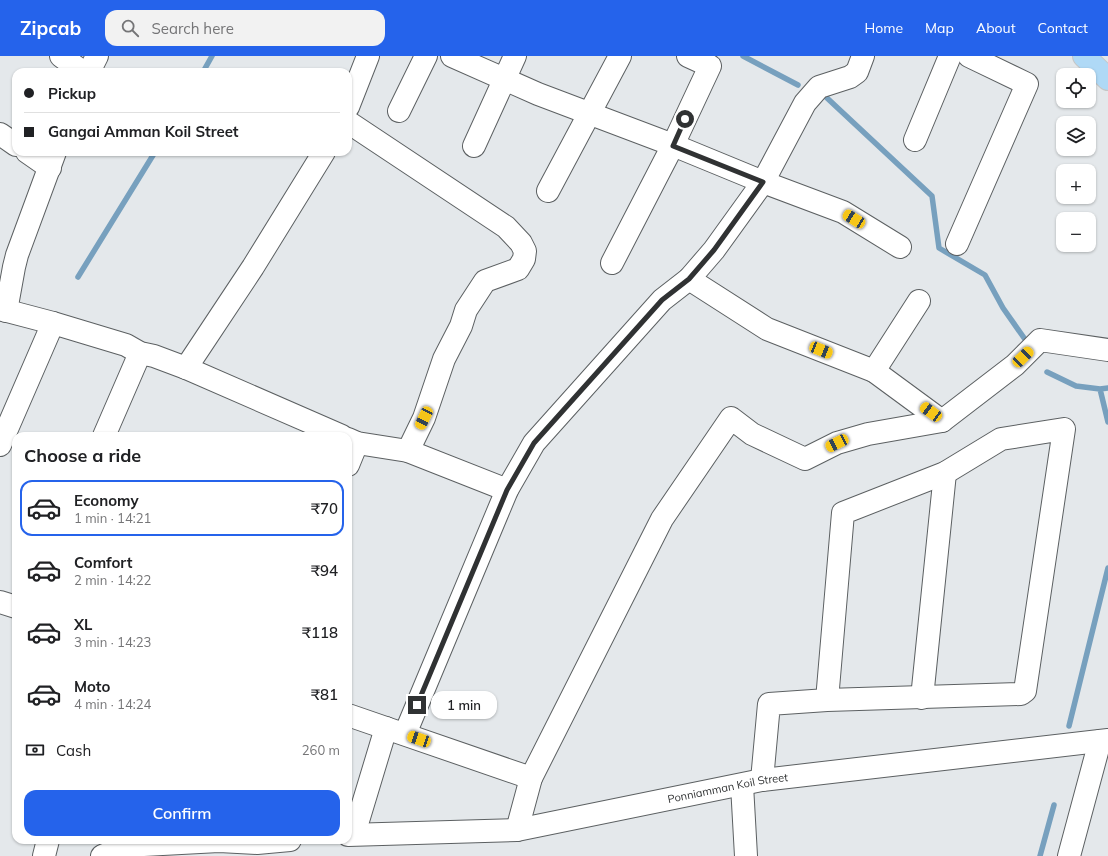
<!DOCTYPE html>
<meta charset="utf-8">
<style>
body{margin:0;font-family:Mulish,sans-serif;background:#f2f2f2;color:#202124;height:100vh;display:flex;flex-direction:column;font-size:15px;white-space:nowrap}
*{box-sizing:border-box;margin:0}
p{font-size:13px;color:#757577}
.icon{flex:none;width:22px;height:22px;fill:none;stroke:currentColor;stroke-width:2;stroke-linecap:round;stroke-linejoin:round}
.map{position:relative;flex:1;overflow:hidden}
.panel{position:absolute;left:12px;top:376px;width:340px;height:412px;display:flex;flex-direction:column;background:#fff;border-radius:12px;box-shadow:0 1px 3px #0004}
.panel>*{flex:none}
.guide{position:absolute;left:12px;top:12px;width:340px;height:88px;border-radius:12px;box-shadow:0 1px 3px #0004;display:grid;align-content:center;height:88px;padding:0 12px;background:#fff}
.fabs{position:absolute;left:1056px;top:12px;display:grid;gap:8px}
.fabs a{display:grid;place-items:center;width:40px;height:40px;border-radius:8px;background:#fff;box-shadow:0 1px 3px #0004;font-size:20px}
.end{position:absolute;width:18px;height:18px;margin:-9px;border:5px solid #303233;background:#fff;box-shadow:0 0 0 2px #fff}
.from{border-radius:50%}
.bubble{position:absolute;height:28px;border-radius:12px;background:#fff;box-shadow:0 1px 3px #0004;font-size:13px;font-weight:600;line-height:28px;text-align:center}
.car{position:absolute;width:12px;height:24px;margin:-12px -6px;border-radius:5px;box-shadow:0 0 3px 1px #0007;background:linear-gradient(#f5c518 24%,#345 0 40%,#f5c518 0 76%,#345 0 86%,#f5c518 0)}
.guide b{display:flex;align-items:center;gap:14px;height:38px;font-size:15px}
.guide b+b{border-top:1px solid #e0e0e0}
.guide i{width:10px;height:10px;background:#202124}
ul{padding:0;list-style:none}
li{display:flex;align-items:center;gap:12px;height:56px;margin:0 8px 6px;padding:0 4px;border:2px solid transparent;border-radius:12px}
li div{flex:1}
li b{display:block;font-size:15px}
li em{font-style:normal;font-weight:600}
li.on{border-color:#2563eb}
li>.icon{width:36px;height:36px;stroke-width:1.5}
h2{padding:0 12px;font-size:18px;line-height:48px}
.pay{display:flex;align-items:center;gap:10px;height:44px;padding:0 12px;font-size:15px}
.pay p{margin-inline-start:auto}
.action{display:flex;gap:8px;margin-top:auto;padding:8px 12px}
.action a{flex:1;height:46px;border-radius:12px;background:#2563eb;color:#fff;font-size:16px;font-weight:600;line-height:46px;text-align:center}
header{display:flex;align-items:center;gap:24px;box-sizing:border-box;height:56px;padding:0 20px;background:#2563eb;color:#fff}
header strong{font-size:19px}
nav{display:flex;gap:22px;margin-inline-start:auto;font-size:14px}
.search{width:280px;height:36px;background:#f2f2f2;display:flex;align-items:center;gap:10px;box-sizing:border-box;padding:0 14px;border-radius:12px;color:#757577;font-size:15px}
.map>svg:first-child{display:block}
.lines{fill:none;stroke-linecap:round;stroke-linejoin:round}
.stream{stroke:#77a0be;stroke-width:5.5}
.minor-casing{stroke:#5c6062;stroke-width:24}
.major-casing{stroke:#c5c6c6;stroke-width:24}
.minor{stroke:#fff;stroke-width:22}
.major{stroke:#afd9f6;stroke-width:22}
.route{stroke:#303233;stroke-width:5}
.labels{text-anchor:middle;dominant-baseline:central;stroke-width:3;stroke-linejoin:round;paint-order:stroke}
.street-label{font-size:11px;fill:#303233;stroke:#f2f6f9}
</style>
<header>
<strong>Zipcab</strong>
<div class="search"><svg class="icon" aria-label="search" viewBox="0 0 24 24"><circle cx="10" cy="10" r="6"/><path d="M15 15l6 6"/></svg>Search here</div>
<nav><a>Home</a><a>Map</a><a>About</a><a>Contact</a></nav>
</header>
<div class="map">
<svg width="1108" height="800" viewBox="0 0 1108 800">
<rect width="100%" height="100%" fill="#e4e8eb"/>
<g class="lines">
<path class="stream" d="M 743,0 L 798,29
M 203,16 L 212,0
M 827,42 L 932,140 L 939,192 L 985,219 L 1003,252 L 1029,289
M 78,221 L 155,96
M 1047,316 L 1076,330 L 1100,333 L 1108,332
M 1100,333 L 1108,366
M 1069,670 L 1108,512
M 1040,800 L 1054,749"/>
<defs>
<g id="minor">
<path d="M 61,0 L 83,16"/>
<path d="M 452,0 L 538,38 L 673,89 L 763,126 L 843,156 L 900,191"/>
<path d="M 89,16 L 97,0"/>
<path d="M 348,51 L 368,0"/>
<path d="M 399,55 L 426,0"/>
<path d="M 348,66 L 506,171 L 521,187 L 525,195 L 524,203 L 518,213 L 485,225 L 466,254 L 461,270 L 444,303 L 424,362 L 408,395"/>
<path d="M 0,78 L 16,89"/>
<path d="M 915,84 L 950,0"/>
<path d="M 474,90 L 515,0"/>
<path d="M 27,96 L 50,112"/>
<path d="M 548,135 L 620,0"/>
<path d="M 957,188 L 1027,28 L 969,0"/>
<path d="M 612,207 L 673,89 L 710,10 L 688,0"/>
<path d="M 689,223 L 767,273 L 874,315 L 919,245"/>
<path d="M 0,253 L 53,267 L 126,289 L 140,297 L 154,300 L 186,312 L 342,380"/>
<path d="M 6,255 L 14,211 L 17,199 L 55,96"/>
<path d="M 186,312 L 253,211 L 324,96"/>
<path d="M 874,315 L 942,365"/>
<path d="M 104,380 L 140,297"/>
<path d="M 348,383 L 357,387 L 408,395 L 507,434"/>
<path d="M 0,389 L 53,267"/>
<path d="M 348,409 L 357,387"/>
<path d="M 0,546 L 16,551"/>
<path d="M 922,642 L 945,417"/>
<path d="M 348,659 L 531,722"/>
<path d="M 405,678 L 507,434 L 534,387 L 662,244 L 689,223 L 714,194 L 763,126 L 805,47 L 819,31 L 850,21 L 857,16 L 863,0"/>
<path d="M 762,724 L 769,648 L 827,644 L 1021,638 L 1025,635 L 1064,373 L 1001,383 L 945,417 L 843,457 L 827,644"/>
<path d="M 742,729 L 746,800"/>
<path d="M 517,774 L 531,722 L 662,463 L 731,362 L 752,378 L 805,403 L 837,387 L 868,378 L 942,365 L 1015,309 L 1040,284 L 1108,294"/>
<path d="M 354,778 L 386,672"/>
<path id="s1" d="M 348,779 L 517,774 L 762,724 L 1108,684"/>
<path d="M 44,800 L 48,784"/>
<path d="M 102,800 L 125,790 L 219,785 L 257,787 L 290,784"/>
<path d="M 1069,800 L 1100,685"/>
</g>
<path id="major" d="M 1084,0 L 1108,23"/>
</defs>
<use href="#minor" class="minor-casing"/>
<use href="#major" class="major-casing"/>
<use href="#minor" class="minor"/>
<use href="#major" class="major"/>
</g>
<g class="lines">
<path class="route" d="M 417,649 L 507,434 L 534,387 L 662,244 L 689,223 L 714,194 L 763,126 L 673,90 L 685,63"/>
</g>
<g class="labels">
<g class="street-label">
<text stroke="none"><textPath href="#s1" startOffset="384">Ponniamman Koil Street</textPath></text>
</g>
</g>
</svg>
<div class="fabs">
<a><svg class="icon" aria-label="locate" viewBox="0 0 24 24"><circle cx="12" cy="12" r="6"/><path d="M12 2v4M12 18v4M2 12h4M18 12h4"/></svg></a>
<a><svg class="icon" aria-label="layers" viewBox="0 0 24 24"><path d="M12 4l9 5-9 5-9-5zM3 14l9 5 9-5"/></svg></a>
<a>+</a>
<a>−</a>
</div>
<i class="end from" style="left:685px;top:63px"></i>
<i class="end" style="left:417px;top:649px"></i>
<div class="bubble" style="left:431px;top:635px;width:66px">1 min</div>
<i class="car" style="left:854px;top:163px;rotate:302deg"></i>
<i class="car" style="left:821px;top:294px;rotate:112deg"></i>
<i class="car" style="left:1023px;top:301px;rotate:46deg"></i>
<i class="car" style="left:931px;top:356px;rotate:306deg"></i>
<i class="car" style="left:424px;top:362px;rotate:206deg"></i>
<i class="car" style="left:837px;top:387px;rotate:244deg"></i>
<i class="car" style="left:419px;top:683px;rotate:289deg"></i>
<div class="guide">
<b><i class="from"></i>Pickup</b>
<b><i></i>Gangai Amman Koil Street</b>
</div>
<section class="panel">
<h2>Choose a ride</h2>
<ul>
<li class="on"><svg class="icon" aria-label="car" viewBox="0 0 24 24"><path d="M5 17H2v-5l4-1 3-4h7l3 4 3 1v5h-3M9 17h6M6 11h13"/><circle cx="7" cy="17" r="2"/><circle cx="17" cy="17" r="2"/></svg><div><b>Economy</b><p>1 min · 14:21</p></div><em>₹70</em></li>
<li><svg class="icon" aria-label="car" viewBox="0 0 24 24"><path d="M5 17H2v-5l4-1 3-4h7l3 4 3 1v5h-3M9 17h6M6 11h13"/><circle cx="7" cy="17" r="2"/><circle cx="17" cy="17" r="2"/></svg><div><b>Comfort</b><p>2 min · 14:22</p></div><em>₹94</em></li>
<li><svg class="icon" aria-label="car" viewBox="0 0 24 24"><path d="M5 17H2v-5l4-1 3-4h7l3 4 3 1v5h-3M9 17h6M6 11h13"/><circle cx="7" cy="17" r="2"/><circle cx="17" cy="17" r="2"/></svg><div><b>XL</b><p>3 min · 14:23</p></div><em>₹118</em></li>
<li><svg class="icon" aria-label="car" viewBox="0 0 24 24"><path d="M5 17H2v-5l4-1 3-4h7l3 4 3 1v5h-3M9 17h6M6 11h13"/><circle cx="7" cy="17" r="2"/><circle cx="17" cy="17" r="2"/></svg><div><b>Moto</b><p>4 min · 14:24</p></div><em>₹81</em></li>
</ul>
<div class="pay"><svg class="icon" aria-label="cash" viewBox="0 0 24 24"><path d="M3 7h18v10H3z"/><circle cx="12" cy="12" r="2"/></svg>Cash<p>260 m</p></div>
<div class="action"><a>Confirm</a></div>
</section>
</div>
